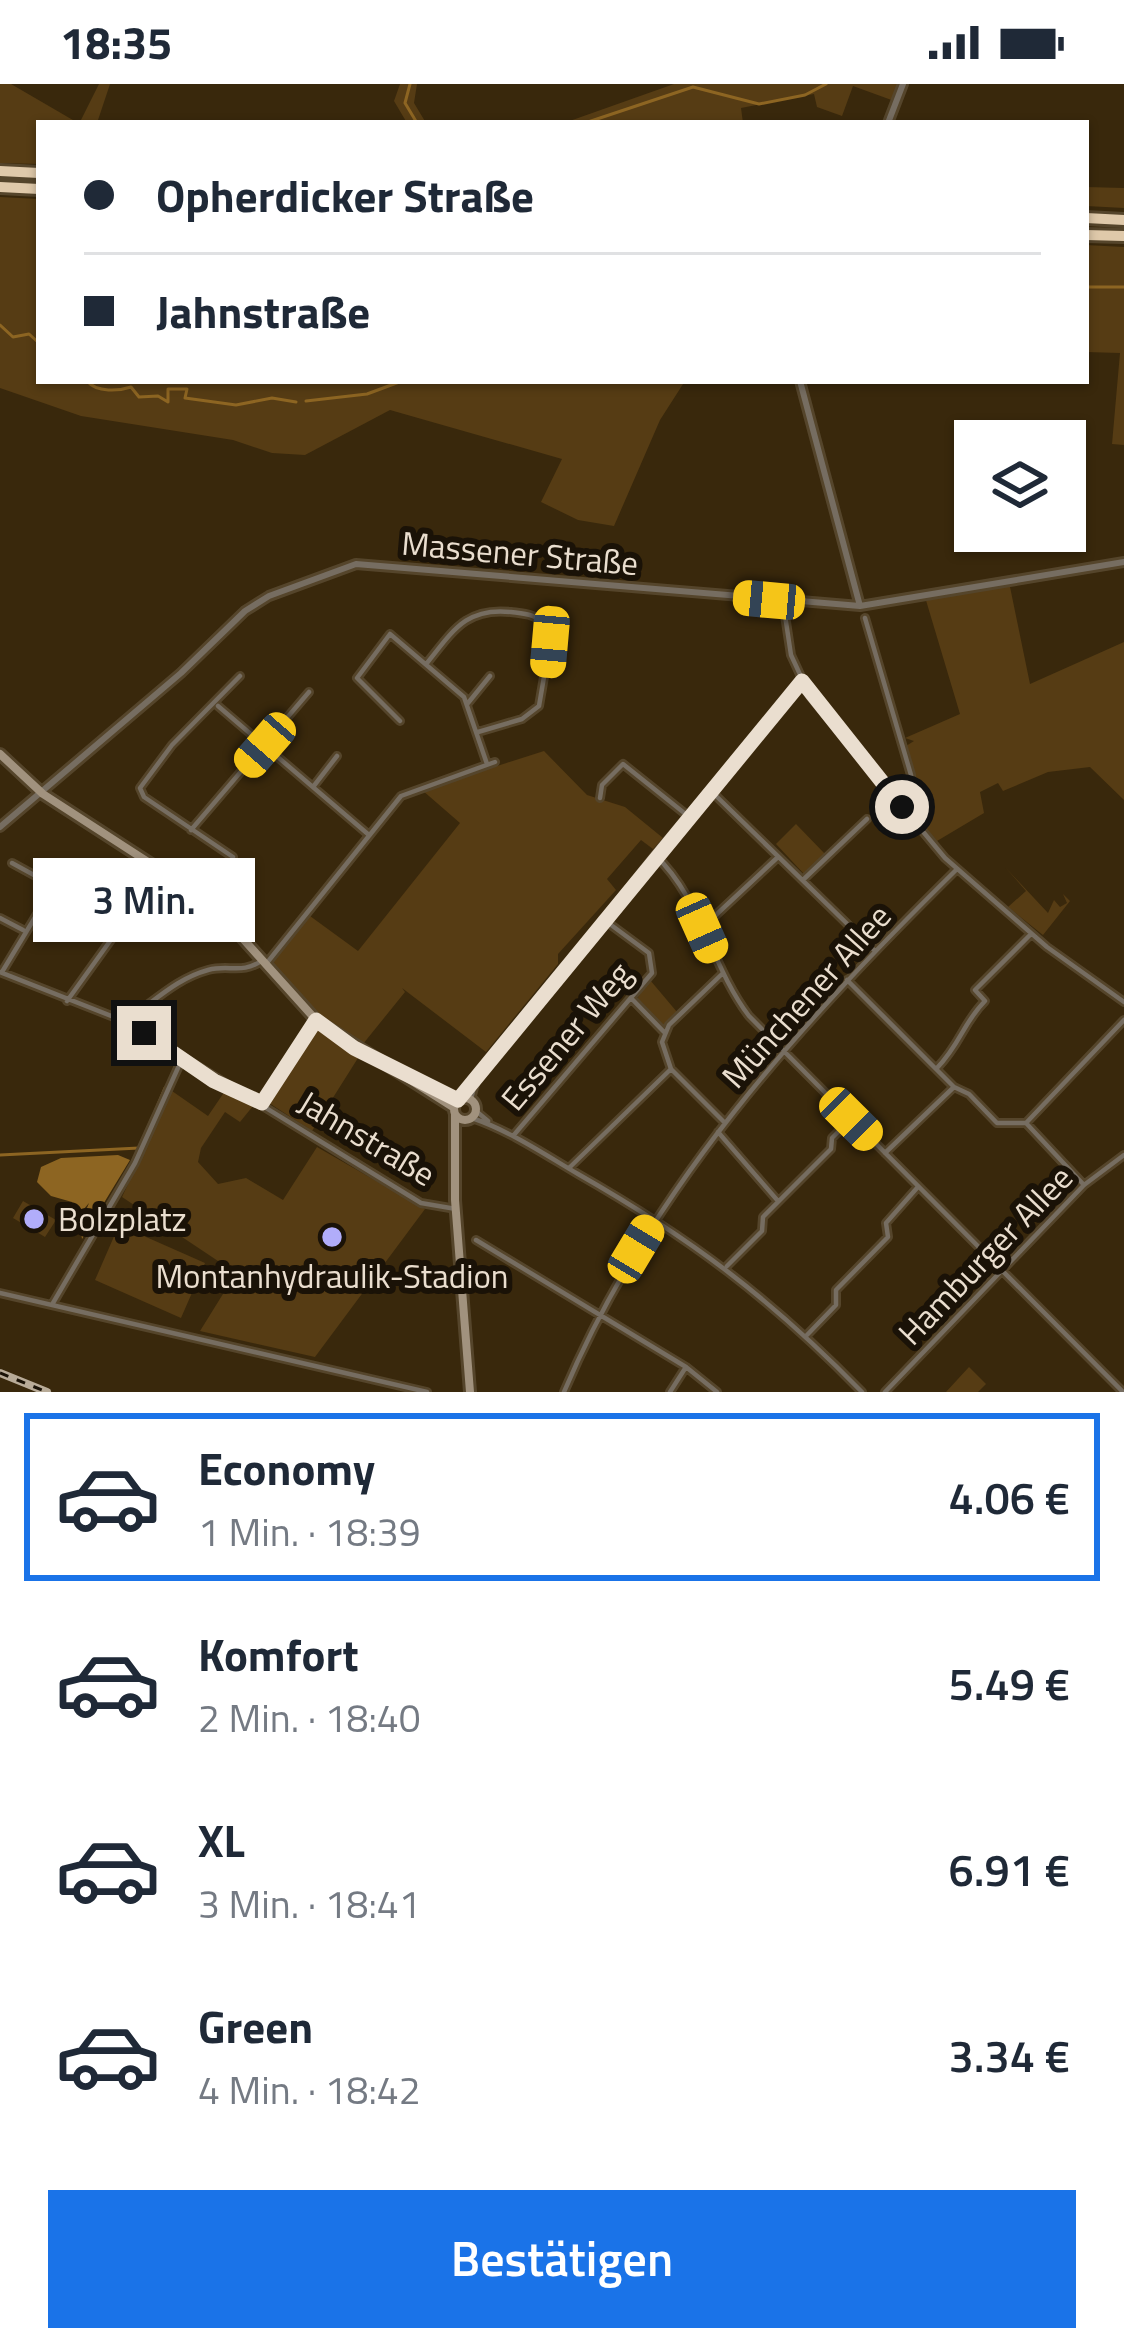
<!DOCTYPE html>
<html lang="de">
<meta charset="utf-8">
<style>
body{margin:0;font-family:"Titillium Web",sans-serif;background:#f2f2f3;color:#1f2937;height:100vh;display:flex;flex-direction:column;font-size:45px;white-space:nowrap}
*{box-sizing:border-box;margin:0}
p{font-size:39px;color:#747a83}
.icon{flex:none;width:66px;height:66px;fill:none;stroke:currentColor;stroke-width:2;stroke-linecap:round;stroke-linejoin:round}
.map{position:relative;height:1308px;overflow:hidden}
.drawer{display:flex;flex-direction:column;background:#fff;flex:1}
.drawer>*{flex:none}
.banner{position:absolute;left:36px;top:36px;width:1053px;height:264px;border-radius:0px;box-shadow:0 3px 9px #0004;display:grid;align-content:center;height:264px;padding:0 48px;background:#fff}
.buttons{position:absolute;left:954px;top:336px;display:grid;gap:24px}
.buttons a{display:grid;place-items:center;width:132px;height:132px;border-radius:0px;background:#fff;box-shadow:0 3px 9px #0004;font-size:60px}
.end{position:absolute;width:54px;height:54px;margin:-27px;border:15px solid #eadecf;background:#111;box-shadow:0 0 0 6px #111}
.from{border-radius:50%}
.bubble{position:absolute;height:84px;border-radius:0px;background:#fff;box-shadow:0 3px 9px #0004;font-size:39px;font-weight:600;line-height:84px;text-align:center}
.car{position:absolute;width:36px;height:72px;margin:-36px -18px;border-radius:15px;box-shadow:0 0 9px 3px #0007;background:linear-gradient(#f5c518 24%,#345 0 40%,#f5c518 0 76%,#345 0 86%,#f5c518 0)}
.banner b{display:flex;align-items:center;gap:42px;height:114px;font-size:45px}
.banner b+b{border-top:3px solid #e0e1e3}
.banner i{width:30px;height:30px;background:#1f2937}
ul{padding:21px 0 0;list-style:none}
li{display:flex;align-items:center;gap:36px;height:168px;margin:0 24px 18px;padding:0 24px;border:6px solid transparent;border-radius:0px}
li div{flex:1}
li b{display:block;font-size:45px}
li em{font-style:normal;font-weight:600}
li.current{border-color:#1a73e8}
li>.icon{width:108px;height:108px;stroke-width:1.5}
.button{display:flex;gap:24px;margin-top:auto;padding:24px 48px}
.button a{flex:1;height:138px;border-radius:0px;background:#1a73e8;color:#fff;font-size:48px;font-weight:600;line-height:138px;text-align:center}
.status{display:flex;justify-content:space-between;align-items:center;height:84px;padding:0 60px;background:#fff;direction:ltr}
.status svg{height:33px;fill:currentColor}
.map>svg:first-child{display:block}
.green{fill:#563c14}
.water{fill:#8d6522}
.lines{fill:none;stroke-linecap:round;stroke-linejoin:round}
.stream{stroke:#8d6522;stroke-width:3}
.minor-casing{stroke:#55452b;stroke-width:10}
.tertiary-casing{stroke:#55452b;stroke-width:12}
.secondary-casing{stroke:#55452b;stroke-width:14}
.motorway-casing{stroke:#55452b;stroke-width:16}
.minor{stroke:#766d61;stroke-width:4.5}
.tertiary{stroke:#766d61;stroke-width:6}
.secondary{stroke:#a1927e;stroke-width:8}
.motorway{stroke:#dfc9aa;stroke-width:10}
.rail-casing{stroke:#b8ab98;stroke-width:8}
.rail{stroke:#1a1207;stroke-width:3;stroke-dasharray:9;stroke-linecap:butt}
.route{stroke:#eadecf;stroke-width:15}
.poi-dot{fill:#b1adfa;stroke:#1a1207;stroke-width:4.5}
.labels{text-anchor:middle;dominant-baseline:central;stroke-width:12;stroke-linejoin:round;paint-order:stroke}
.street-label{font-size:33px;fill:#eadecf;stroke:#1a1207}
.poi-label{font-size:33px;fill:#eadecf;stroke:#1a1207;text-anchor:start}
</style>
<div class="status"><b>18:35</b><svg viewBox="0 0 49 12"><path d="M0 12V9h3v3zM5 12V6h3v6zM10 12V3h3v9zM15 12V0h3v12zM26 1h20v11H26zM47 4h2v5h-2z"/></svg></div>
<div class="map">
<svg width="1124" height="1308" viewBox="0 0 1124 1308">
<rect width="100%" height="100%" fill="#39280c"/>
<path class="green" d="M 0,0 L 11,0 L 78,39 L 39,39 L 39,80 L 0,79 Z
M 99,0 L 110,0 L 97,39 L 80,38 Z
M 400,0 L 417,0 L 414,19 L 426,39 L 407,39 L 394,17 Z
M 674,0 L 903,0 L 897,18 L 853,2 L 842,32 L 817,23 L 814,10 L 741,24 L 743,39 L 564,39 Z
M 1086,103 L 1124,104 L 1124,124 L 1086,122 Z
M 0,113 L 39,115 L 39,297 L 685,297 L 660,336 L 614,442 L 578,436 L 541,418 L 562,375 L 390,326 L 305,371 L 272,369 L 233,356 L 81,332 L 0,304 Z
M 1086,161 L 1124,163 L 1124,361 L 1112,360 L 1120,269 L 1086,268 Z
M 1009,498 L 1030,600 L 1124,558 L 1124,716 L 1090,683 L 1048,688 L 1003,707 L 998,699 L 980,708 L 984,729 L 937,757 L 912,729 L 917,705 L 906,662 L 914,657 L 905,654 L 960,630 L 925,513 Z
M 544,667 L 587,711 L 625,723 L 663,754 L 653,765 L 641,756 L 607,795 L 616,806 L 558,870 L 558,880 L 486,968 L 402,904 L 405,908 L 363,960 L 317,929 L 271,879 L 310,832 L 358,867 L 460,739 L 422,706 Z
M 796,740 L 825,770 L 804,790 L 776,760 Z
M 1005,783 L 1048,829 L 1054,816 L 1060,823 L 1067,819 L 1063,810 L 1070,817 L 1043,851 L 1008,823 L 1026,807 Z
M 650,896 L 677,928 L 664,941 L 636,916 Z
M 315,944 L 358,974 L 312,1047 L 266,1017 Z
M 172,1007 L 208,1032 L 225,1007 L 253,1022 L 240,1038 L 225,1028 L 201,1064 L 198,1078 L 218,1100 L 246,1094 L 283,1116 L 317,1063 L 425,1125 L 315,1273 L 200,1247 L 236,1189 L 122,1113 Z
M 23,1117 L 56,1136 L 45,1153 L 13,1134 Z
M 119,1141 L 205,1179 L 181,1234 L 95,1196 Z
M 969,1283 L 986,1300 L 978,1308 L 946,1308 Z"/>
<path class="water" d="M 118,1071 L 130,1076 L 82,1155 L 80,1141 L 89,1119 L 78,1132 L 72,1118 L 51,1112 L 37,1098 L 41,1083 L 61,1074 Z"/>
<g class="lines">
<path class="stream" d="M 410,0 L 405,19 L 417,39
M 585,39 L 693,3 L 759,20 L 805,11 L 826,0
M 1086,203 L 1124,203
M 0,241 L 13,253 L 29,250 L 39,259
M 70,297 L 79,297
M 87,297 C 97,309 119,307 131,303 L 139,313 L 158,312 L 168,318 L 168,305 L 187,305 L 185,314 L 236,321 L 272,314 L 296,318
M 436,297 L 445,297
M 306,317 L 367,310 L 402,297
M 154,1030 L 165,1004
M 140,1061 L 153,1032
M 0,1071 L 139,1064"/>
<defs>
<path id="minor" d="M 783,518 L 791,571 L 810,612 L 945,774 L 1047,863 L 1124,918
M 865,534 L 911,691 L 913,707 L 902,723
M 427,579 C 453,547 466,523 511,528 C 526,530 535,530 546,541 L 550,558 L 539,622 L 522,635 L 478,648
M 468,619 L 490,592
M 218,622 L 369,751
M 400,637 L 357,594 L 390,550 L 464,613 L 487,680
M 313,703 L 337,672
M 710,706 L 875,867
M 600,714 L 602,701 L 623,680 L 688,732
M 191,746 L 309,608
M 655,771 C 701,814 711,882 749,932 L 1123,1308
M 233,773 L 144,713 L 140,704 L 172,661 L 240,592
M 12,779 L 54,802
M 805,794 L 867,735
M 0,834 L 23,846
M 703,843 L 778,773
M 266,880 L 401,712 L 495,678
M 0,888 L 124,937 L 421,1119 L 456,1125
M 2,888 L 66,782
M 722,890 L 669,941 L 662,958 L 671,985 L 725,1039
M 847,896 L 954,1003 L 969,1010 L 997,1039 L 1026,1039 L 1084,1101
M 631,914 L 664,948
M 67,917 L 161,786
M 125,937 C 153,919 175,895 208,886 C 230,880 241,891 263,876
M 937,984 C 961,959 963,939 985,917 L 975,906 L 1031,850
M 463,1013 L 655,771 L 802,597
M 471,1015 L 477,992
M 262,1019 L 315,939
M 476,1027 L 488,1037
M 472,1034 C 510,1047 544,1070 578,1090 C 692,1155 770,1214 862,1308
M 1026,1039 L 1124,936
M 718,1048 L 778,1117
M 513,1052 L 652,889 L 649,869 L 603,835
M 885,1069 L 954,1003
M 569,1084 L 671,985
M 476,1156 L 686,1283 L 717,1308
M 727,1182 L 762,1147 L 763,1133 L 831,1065 L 832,1054 L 851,1035
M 0,1209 L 427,1308
M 53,1219 L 135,1079 L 182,975
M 807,1251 L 836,1221 L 836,1206 L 888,1153 L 886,1139 L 917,1104
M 564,1308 C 651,1103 799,941 956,786
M 670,1308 L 686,1283
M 885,1308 L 1084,1101 L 1124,1071"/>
<path id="tertiary" d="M 888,39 L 903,0
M 800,297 L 860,522
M 0,743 L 181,589 L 245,527 L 269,512 L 356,480 L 860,522 L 1124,478"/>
<path id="secondary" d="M 0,670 L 43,710 L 210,818 L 316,936 L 453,1023
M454 1025a11 11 0 1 1 22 0a11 11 0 1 1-22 0Z
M 455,1031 L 455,1116 L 470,1308"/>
<path id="motorway" d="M 0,87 L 39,89
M 0,103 L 39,105
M 1086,134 L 1124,136
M 1086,151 L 1124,152"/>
</defs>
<use href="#minor" class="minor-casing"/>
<use href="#tertiary" class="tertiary-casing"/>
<use href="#secondary" class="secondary-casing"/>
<use href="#motorway" class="motorway-casing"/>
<use href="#minor" class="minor"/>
<use href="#tertiary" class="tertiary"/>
<use href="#secondary" class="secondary"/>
<use href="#motorway" class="motorway"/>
<defs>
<path id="rail" d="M 0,1289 L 47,1308"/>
</defs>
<use href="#rail" class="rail-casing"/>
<use href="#rail" class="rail"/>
</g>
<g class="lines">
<path class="route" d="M 144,949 L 214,997 L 262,1019 L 316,936 L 354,964 L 458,1016 L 802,597 L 902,723"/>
</g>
<g class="poi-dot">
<circle cx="34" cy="1135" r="12"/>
<circle cx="332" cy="1153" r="12"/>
</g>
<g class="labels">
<g class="street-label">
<text transform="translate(520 469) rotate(5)">Massener Straße</text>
<text transform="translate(806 912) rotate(-48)">Münchener Allee</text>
<text transform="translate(566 952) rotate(-50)">Essener Weg</text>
<text transform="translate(367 1054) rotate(31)">Jahnstraße</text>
<text transform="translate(985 1171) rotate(-46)">Hamburger Allee</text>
</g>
<g class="poi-label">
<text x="58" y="1135">Bolzplatz</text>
<text x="332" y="1192" text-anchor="middle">Montanhydraulik-Stadion</text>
</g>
</g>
</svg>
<div class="buttons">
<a><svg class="icon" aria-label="layers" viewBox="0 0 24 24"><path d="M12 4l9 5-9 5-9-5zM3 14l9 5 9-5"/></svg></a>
</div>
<i class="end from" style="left:902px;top:723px"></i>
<i class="end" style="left:144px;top:949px"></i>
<div class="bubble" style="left:33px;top:774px;width:222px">3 Min.</div>
<i class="car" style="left:769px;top:516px;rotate:275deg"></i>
<i class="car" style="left:550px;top:558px;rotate:185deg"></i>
<i class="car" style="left:265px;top:661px;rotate:221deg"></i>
<i class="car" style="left:702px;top:844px;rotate:156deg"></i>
<i class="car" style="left:851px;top:1035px;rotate:135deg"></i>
<i class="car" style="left:636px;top:1165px;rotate:31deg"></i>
<div class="banner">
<b><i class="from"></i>Opherdicker Straße</b>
<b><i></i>Jahnstraße</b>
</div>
</div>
<section class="drawer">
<ul>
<li class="current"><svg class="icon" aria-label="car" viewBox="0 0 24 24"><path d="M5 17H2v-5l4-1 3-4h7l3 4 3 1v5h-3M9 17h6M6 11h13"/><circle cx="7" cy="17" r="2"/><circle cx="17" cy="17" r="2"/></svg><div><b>Economy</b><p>1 Min. · 18:39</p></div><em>4.06 €</em></li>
<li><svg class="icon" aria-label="car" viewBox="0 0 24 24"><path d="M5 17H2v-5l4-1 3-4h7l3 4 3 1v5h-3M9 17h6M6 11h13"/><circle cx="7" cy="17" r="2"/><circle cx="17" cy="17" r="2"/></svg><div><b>Komfort</b><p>2 Min. · 18:40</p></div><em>5.49 €</em></li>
<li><svg class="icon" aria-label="car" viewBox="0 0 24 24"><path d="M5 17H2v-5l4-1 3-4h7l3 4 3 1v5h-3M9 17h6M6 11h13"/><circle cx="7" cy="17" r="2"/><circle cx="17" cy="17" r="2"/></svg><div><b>XL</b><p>3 Min. · 18:41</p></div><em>6.91 €</em></li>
<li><svg class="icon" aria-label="car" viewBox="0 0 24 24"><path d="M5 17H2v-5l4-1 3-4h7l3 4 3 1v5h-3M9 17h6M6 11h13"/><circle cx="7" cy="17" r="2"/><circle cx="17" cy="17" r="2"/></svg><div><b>Green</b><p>4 Min. · 18:42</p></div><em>3.34 €</em></li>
</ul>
<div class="button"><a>Bestätigen</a></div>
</section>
